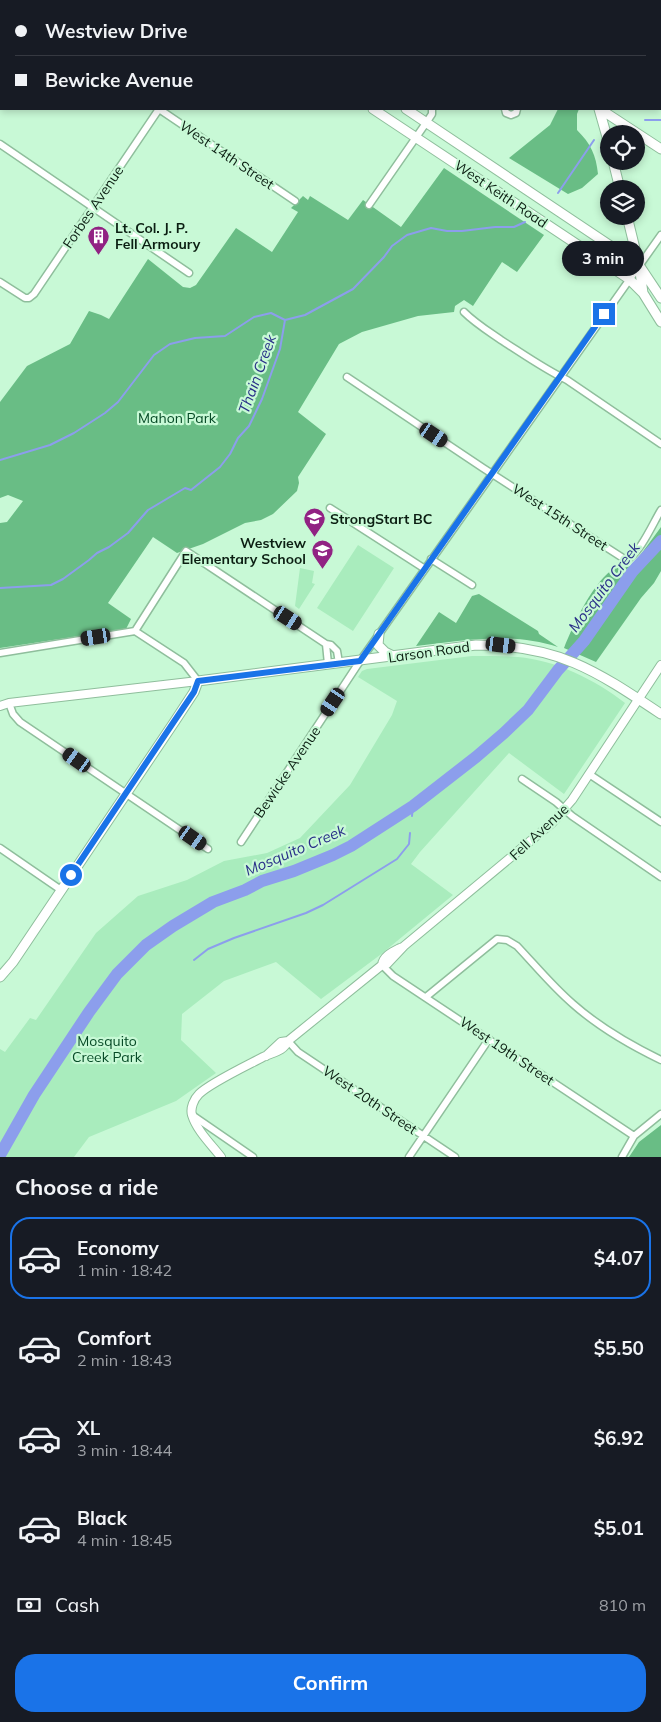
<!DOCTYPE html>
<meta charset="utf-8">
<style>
body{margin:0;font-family:Mulish,sans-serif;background:#20242c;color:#f1f3f6;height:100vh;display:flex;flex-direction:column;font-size:19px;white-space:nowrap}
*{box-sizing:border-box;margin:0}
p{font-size:16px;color:#9ea1a6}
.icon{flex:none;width:28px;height:28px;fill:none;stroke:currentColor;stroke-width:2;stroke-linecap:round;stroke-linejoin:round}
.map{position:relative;height:1157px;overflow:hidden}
.panel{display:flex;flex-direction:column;background:#171b24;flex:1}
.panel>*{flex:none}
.guide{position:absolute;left:0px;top:0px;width:661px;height:110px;box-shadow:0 2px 8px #0003;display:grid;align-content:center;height:110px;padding:0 15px;background:#171b24}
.tools{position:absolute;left:600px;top:125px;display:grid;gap:10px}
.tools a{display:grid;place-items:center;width:45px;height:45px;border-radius:50%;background:#171b24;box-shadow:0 2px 8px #0003;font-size:25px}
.end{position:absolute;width:22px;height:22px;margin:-11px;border:6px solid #1a73e8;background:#fff;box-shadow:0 0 0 2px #fff}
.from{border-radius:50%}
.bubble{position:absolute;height:35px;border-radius:18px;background:#171b24;box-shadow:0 2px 8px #0003;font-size:16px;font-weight:700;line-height:35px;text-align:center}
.car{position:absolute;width:15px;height:30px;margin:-15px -8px;border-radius:6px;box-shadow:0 0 4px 1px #0007;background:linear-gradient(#222 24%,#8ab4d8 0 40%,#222 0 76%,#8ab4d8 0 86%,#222 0)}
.guide b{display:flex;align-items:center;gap:18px;height:48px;font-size:19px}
.guide b+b{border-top:1px solid #363941}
.guide i{width:12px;height:12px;background:#f1f3f6}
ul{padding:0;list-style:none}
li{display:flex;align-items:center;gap:15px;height:82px;margin:0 10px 8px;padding:0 5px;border:2px solid transparent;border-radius:20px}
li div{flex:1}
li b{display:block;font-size:19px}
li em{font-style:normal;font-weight:700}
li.current{border-color:#1a73e8}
li>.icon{width:45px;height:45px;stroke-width:1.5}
h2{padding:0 15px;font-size:22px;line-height:60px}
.pay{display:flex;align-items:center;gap:12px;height:55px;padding:0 15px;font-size:19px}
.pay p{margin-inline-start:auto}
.cta{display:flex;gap:10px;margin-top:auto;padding:10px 15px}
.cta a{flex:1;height:58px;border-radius:20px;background:#1a73e8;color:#fff;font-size:20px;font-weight:700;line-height:58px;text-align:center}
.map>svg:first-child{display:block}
.green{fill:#a9ecbd}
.forest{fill:#69bd85}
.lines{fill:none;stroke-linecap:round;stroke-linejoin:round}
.stream{stroke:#8c9eec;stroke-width:2}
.river{stroke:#8c9eec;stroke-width:12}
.minor-casing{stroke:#8fbe9c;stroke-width:9}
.tertiary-casing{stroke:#8fbe9c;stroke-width:10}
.secondary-casing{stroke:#8fbe9c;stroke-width:11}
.minor{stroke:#fff;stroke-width:6}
.tertiary{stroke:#fff;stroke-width:8}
.secondary{stroke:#fff;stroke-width:9}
.route{stroke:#1a73e8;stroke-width:6}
.labels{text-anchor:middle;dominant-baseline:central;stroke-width:4.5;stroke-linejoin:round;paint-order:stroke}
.street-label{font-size:14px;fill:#0b1e12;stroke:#c8f9d6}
.poi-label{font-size:14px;font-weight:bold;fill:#0b1e12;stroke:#c8f9d6;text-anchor:start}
.park-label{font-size:14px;fill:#064a26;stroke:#c8f9d6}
.water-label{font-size:15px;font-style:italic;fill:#292f88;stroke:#c8f9d6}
</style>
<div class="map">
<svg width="661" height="1157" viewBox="0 0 661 1157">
<rect width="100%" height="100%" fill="#c8f9d6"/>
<path class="green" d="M 358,545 L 394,568 L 353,631 L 317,608 Z
M 300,568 L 314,571 L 312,583 L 315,584 L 299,609 L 295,606 Z
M 472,656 C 487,656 503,656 518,657 C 555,660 596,680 625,703 L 564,794 L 509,753 L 420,852 L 411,864 L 453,895 L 380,955 L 321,999 L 276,962 L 224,981 L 182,1014 L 181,1040 L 216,1073 L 176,1101 L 89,1137 L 74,1157 L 0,1157 L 0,1049 L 5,1052 L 30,1018 L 36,1020 L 96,933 L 138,896 L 187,880 L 224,861 L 267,853 L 300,838 L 350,785 L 392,715 L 397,701 L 358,677 L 362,671 L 367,669 Z"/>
<path class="forest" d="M 558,109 L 579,109 L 577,114 L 577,130 C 591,144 596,155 598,174 L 582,188 L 568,194 L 509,158 L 550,125 Z
M 444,168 L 544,235 L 517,272 L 502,262 L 473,306 L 464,300 L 455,306 L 454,312 L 418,316 L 362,332 L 339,344 L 298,412 L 326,434 L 298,477 L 299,483 L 297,491 L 273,514 L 261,520 L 245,523 L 203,544 L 177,553 L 153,537 L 108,603 L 131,619 L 126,629 L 0,648 L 0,523 L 7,522 L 23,501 L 8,495 L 0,498 L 0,402 L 27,366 L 70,344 L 89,311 L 101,315 L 109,319 L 148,259 L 183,287 L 190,288 L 196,285 L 236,228 L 272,252 L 298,212 L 291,208 L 303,196 L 308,200 L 310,196 L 348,220 L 363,200 L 401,227 Z
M 661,527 L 661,571 L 654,583 L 641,598 L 596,662 L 564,648 C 574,623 593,581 616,567 L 623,570 L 624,568 L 633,565 Z
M 479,594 L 538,631 L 539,634 L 558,647 C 510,632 465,640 416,646 L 439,612 L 456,623 L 472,596 Z
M 661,1125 L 661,1157 L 629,1157 L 639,1142 Z"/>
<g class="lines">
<path class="stream" d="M 645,120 L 661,120
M 558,193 L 594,140
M 285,320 L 305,315 L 353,289 L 384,257 L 392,246 L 407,235 L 431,228 L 447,231 L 462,231 L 495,227 L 514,227 L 525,222
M 0,460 L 50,445 L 74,433 L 105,413 L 118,402 L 154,355 L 170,344 L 195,338 L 225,336 L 254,317 L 271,313 L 285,320
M 0,588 L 51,585 L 63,579 L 89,560 L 97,553 L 109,547 L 128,533 L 148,510 L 185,488 L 191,490 L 220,467 L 230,454 L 238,438 L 249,426 L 262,399 L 280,349 L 285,320
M 412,816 L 413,806
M 194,960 L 208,949 L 234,938 L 306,913 L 323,905 L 397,859 L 409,844 L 410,833"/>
<path class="river" d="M 0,1155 L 34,1095 L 89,1012 L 117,974 L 146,945 L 173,926 L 213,902 L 245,890 L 262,881 L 294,871 L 333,855 L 351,846 L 413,806 L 476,757 L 504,733 L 528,710 L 558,670 L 584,641 L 632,572 L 661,541"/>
<defs>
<path id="minor" d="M 503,0 L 504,1
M 231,1 L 232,0
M 0,2 L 1,3
M 159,109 L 295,201
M 505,109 L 506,113 L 511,115 L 516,113 L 517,109
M 0,144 L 189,273
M 369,205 L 426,123 L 432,114 L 432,109
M 0,282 L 25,298 L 29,298 L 34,294 L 159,109
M 464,312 C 475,323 488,331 501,340 C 523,354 544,369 567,380 L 661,444
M 347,377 L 483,468 L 626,560 C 640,554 653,523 661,510
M 330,508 L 425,569
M 431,559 L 472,585
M 135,631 L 184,663 L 198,681
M 326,644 L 328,664
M 0,653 L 135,631 L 186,551 L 326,644 L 331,645 L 337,651 L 339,663
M 9,703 L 13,714 L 20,722 L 208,849
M 589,774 L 661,822
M 522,779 L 556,802 L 572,816 L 661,877
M 241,842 L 360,661 L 661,235
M 0,848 L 61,890
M 382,965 L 393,976 L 634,1136
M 426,997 L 497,939 L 507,940 L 517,946 C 535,965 553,987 573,1004 C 599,1027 630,1045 661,1060
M 288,1041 L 298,1052 L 455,1157
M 192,1115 L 253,1157
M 409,1157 L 489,1039
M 622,1157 L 634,1136 L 661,1114"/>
<path id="tertiary" d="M 0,706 L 9,703 L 198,681
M 382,965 C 383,956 392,952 400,948
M 266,1056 L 281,1042 L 288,1041
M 221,1157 C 211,1144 197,1131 192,1115 C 190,1108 194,1099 199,1094 C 210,1083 248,1065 263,1057 C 273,1052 283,1052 288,1041 L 382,965 L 387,964 L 404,946 L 552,823 L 572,800 L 661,665"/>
<path id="secondary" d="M 212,0 L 214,1
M 244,0 L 246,1
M 554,0 L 554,1
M 373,109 L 629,279 L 643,293 L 661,322
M 406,109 L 639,265 L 661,298
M 599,109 L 609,144
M 600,109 L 661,149
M 613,161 L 620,189
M 627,216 L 639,265 L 643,293
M 379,634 L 378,645 L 385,652 L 393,656
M 0,977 L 13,962 L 175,721 L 194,692 L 198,681 L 476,645 C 558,645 595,670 661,714"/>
</defs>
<use href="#minor" class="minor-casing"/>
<use href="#tertiary" class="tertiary-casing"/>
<use href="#secondary" class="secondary-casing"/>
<use href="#minor" class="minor"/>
<use href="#tertiary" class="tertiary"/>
<use href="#secondary" class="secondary"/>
</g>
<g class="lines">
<path class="route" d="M 71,875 L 175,720 L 194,692 L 198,681 L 360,661 L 604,314"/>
</g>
<defs>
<symbol id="building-pin" viewBox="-11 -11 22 30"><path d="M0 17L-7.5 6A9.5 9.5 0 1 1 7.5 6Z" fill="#912283" stroke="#c8f9d6"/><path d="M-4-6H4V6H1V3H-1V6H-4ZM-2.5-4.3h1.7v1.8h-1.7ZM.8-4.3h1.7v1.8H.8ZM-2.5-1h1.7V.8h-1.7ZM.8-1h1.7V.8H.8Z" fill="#fff"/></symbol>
<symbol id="school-pin" viewBox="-11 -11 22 30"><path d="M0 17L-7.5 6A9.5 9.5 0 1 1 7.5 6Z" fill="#912283" stroke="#c8f9d6"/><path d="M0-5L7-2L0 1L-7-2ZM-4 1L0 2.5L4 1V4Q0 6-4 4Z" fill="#fff"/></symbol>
</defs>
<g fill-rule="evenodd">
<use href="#building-pin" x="86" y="224" width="25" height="34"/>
<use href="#school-pin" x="302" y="506" width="25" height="34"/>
<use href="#school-pin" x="310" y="538" width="25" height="34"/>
</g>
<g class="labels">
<g class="street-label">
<text transform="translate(227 155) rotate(34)">West 14th Street</text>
<text transform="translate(501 194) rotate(34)">West Keith Road</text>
<text transform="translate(93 207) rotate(-56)">Forbes Avenue</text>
<text transform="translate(560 517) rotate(33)">West 15th Street</text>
<text transform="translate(429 652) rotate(-8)">Larson Road</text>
<text transform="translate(287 772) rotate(-56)">Bewicke Avenue</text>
<text transform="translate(539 832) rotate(-43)">Fell Avenue</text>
<text transform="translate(507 1051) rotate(34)">West 19th Street</text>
<text transform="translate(370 1100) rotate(34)">West 20th Street</text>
</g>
<g class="poi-label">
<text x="115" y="228">Lt. Col. J. P.<tspan x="115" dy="16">Fell Armoury</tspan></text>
<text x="330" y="519">StrongStart BC</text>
<text x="306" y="543" text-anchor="end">Westview<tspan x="306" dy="16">Elementary School</tspan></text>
</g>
<g class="park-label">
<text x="177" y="418">Mahon Park</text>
<text x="107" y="1041">Mosquito<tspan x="107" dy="16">Creek Park</tspan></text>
</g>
<g class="water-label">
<text transform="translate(257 374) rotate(-70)">Thain Creek</text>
<text transform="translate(604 587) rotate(-53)">Mosquito Creek</text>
<text transform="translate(295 850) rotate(-23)">Mosquito Creek</text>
</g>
</g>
</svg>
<div class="tools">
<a><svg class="icon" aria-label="locate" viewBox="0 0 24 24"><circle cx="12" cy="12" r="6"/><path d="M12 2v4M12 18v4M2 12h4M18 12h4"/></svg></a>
<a><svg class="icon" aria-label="layers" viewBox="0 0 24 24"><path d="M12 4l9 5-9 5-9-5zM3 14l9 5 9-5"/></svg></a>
</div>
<i class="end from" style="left:71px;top:875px"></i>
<i class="end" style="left:604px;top:314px"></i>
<div class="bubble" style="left:562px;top:241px;width:82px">3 min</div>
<i class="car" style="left:434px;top:435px;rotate:124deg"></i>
<i class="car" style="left:288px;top:618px;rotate:123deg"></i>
<i class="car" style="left:96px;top:637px;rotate:261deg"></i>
<i class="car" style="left:501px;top:645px;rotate:97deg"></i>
<i class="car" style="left:333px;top:702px;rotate:214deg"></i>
<i class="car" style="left:77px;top:760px;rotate:305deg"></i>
<i class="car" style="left:193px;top:838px;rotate:125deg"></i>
<div class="guide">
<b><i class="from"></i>Westview Drive</b>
<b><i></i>Bewicke Avenue</b>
</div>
</div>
<section class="panel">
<h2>Choose a ride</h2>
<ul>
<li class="current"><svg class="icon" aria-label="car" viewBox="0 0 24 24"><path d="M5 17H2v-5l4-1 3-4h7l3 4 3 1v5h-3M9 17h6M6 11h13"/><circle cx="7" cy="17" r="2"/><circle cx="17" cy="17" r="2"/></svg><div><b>Economy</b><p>1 min · 18:42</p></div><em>$4.07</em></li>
<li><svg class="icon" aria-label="car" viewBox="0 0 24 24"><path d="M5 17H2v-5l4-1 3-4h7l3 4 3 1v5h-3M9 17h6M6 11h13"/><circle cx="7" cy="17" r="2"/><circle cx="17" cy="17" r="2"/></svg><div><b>Comfort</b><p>2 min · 18:43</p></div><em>$5.50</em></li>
<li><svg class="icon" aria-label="car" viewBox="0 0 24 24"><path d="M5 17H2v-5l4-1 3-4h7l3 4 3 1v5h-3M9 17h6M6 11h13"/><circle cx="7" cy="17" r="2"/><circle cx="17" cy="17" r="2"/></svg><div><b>XL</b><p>3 min · 18:44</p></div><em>$6.92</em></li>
<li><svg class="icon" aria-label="car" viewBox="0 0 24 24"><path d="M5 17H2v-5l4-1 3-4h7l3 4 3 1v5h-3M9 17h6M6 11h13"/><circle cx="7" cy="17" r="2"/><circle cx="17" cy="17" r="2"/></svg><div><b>Black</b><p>4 min · 18:45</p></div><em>$5.01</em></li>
</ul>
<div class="pay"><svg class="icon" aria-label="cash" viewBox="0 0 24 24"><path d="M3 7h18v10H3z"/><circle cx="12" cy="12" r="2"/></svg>Cash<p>810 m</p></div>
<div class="cta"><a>Confirm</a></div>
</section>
